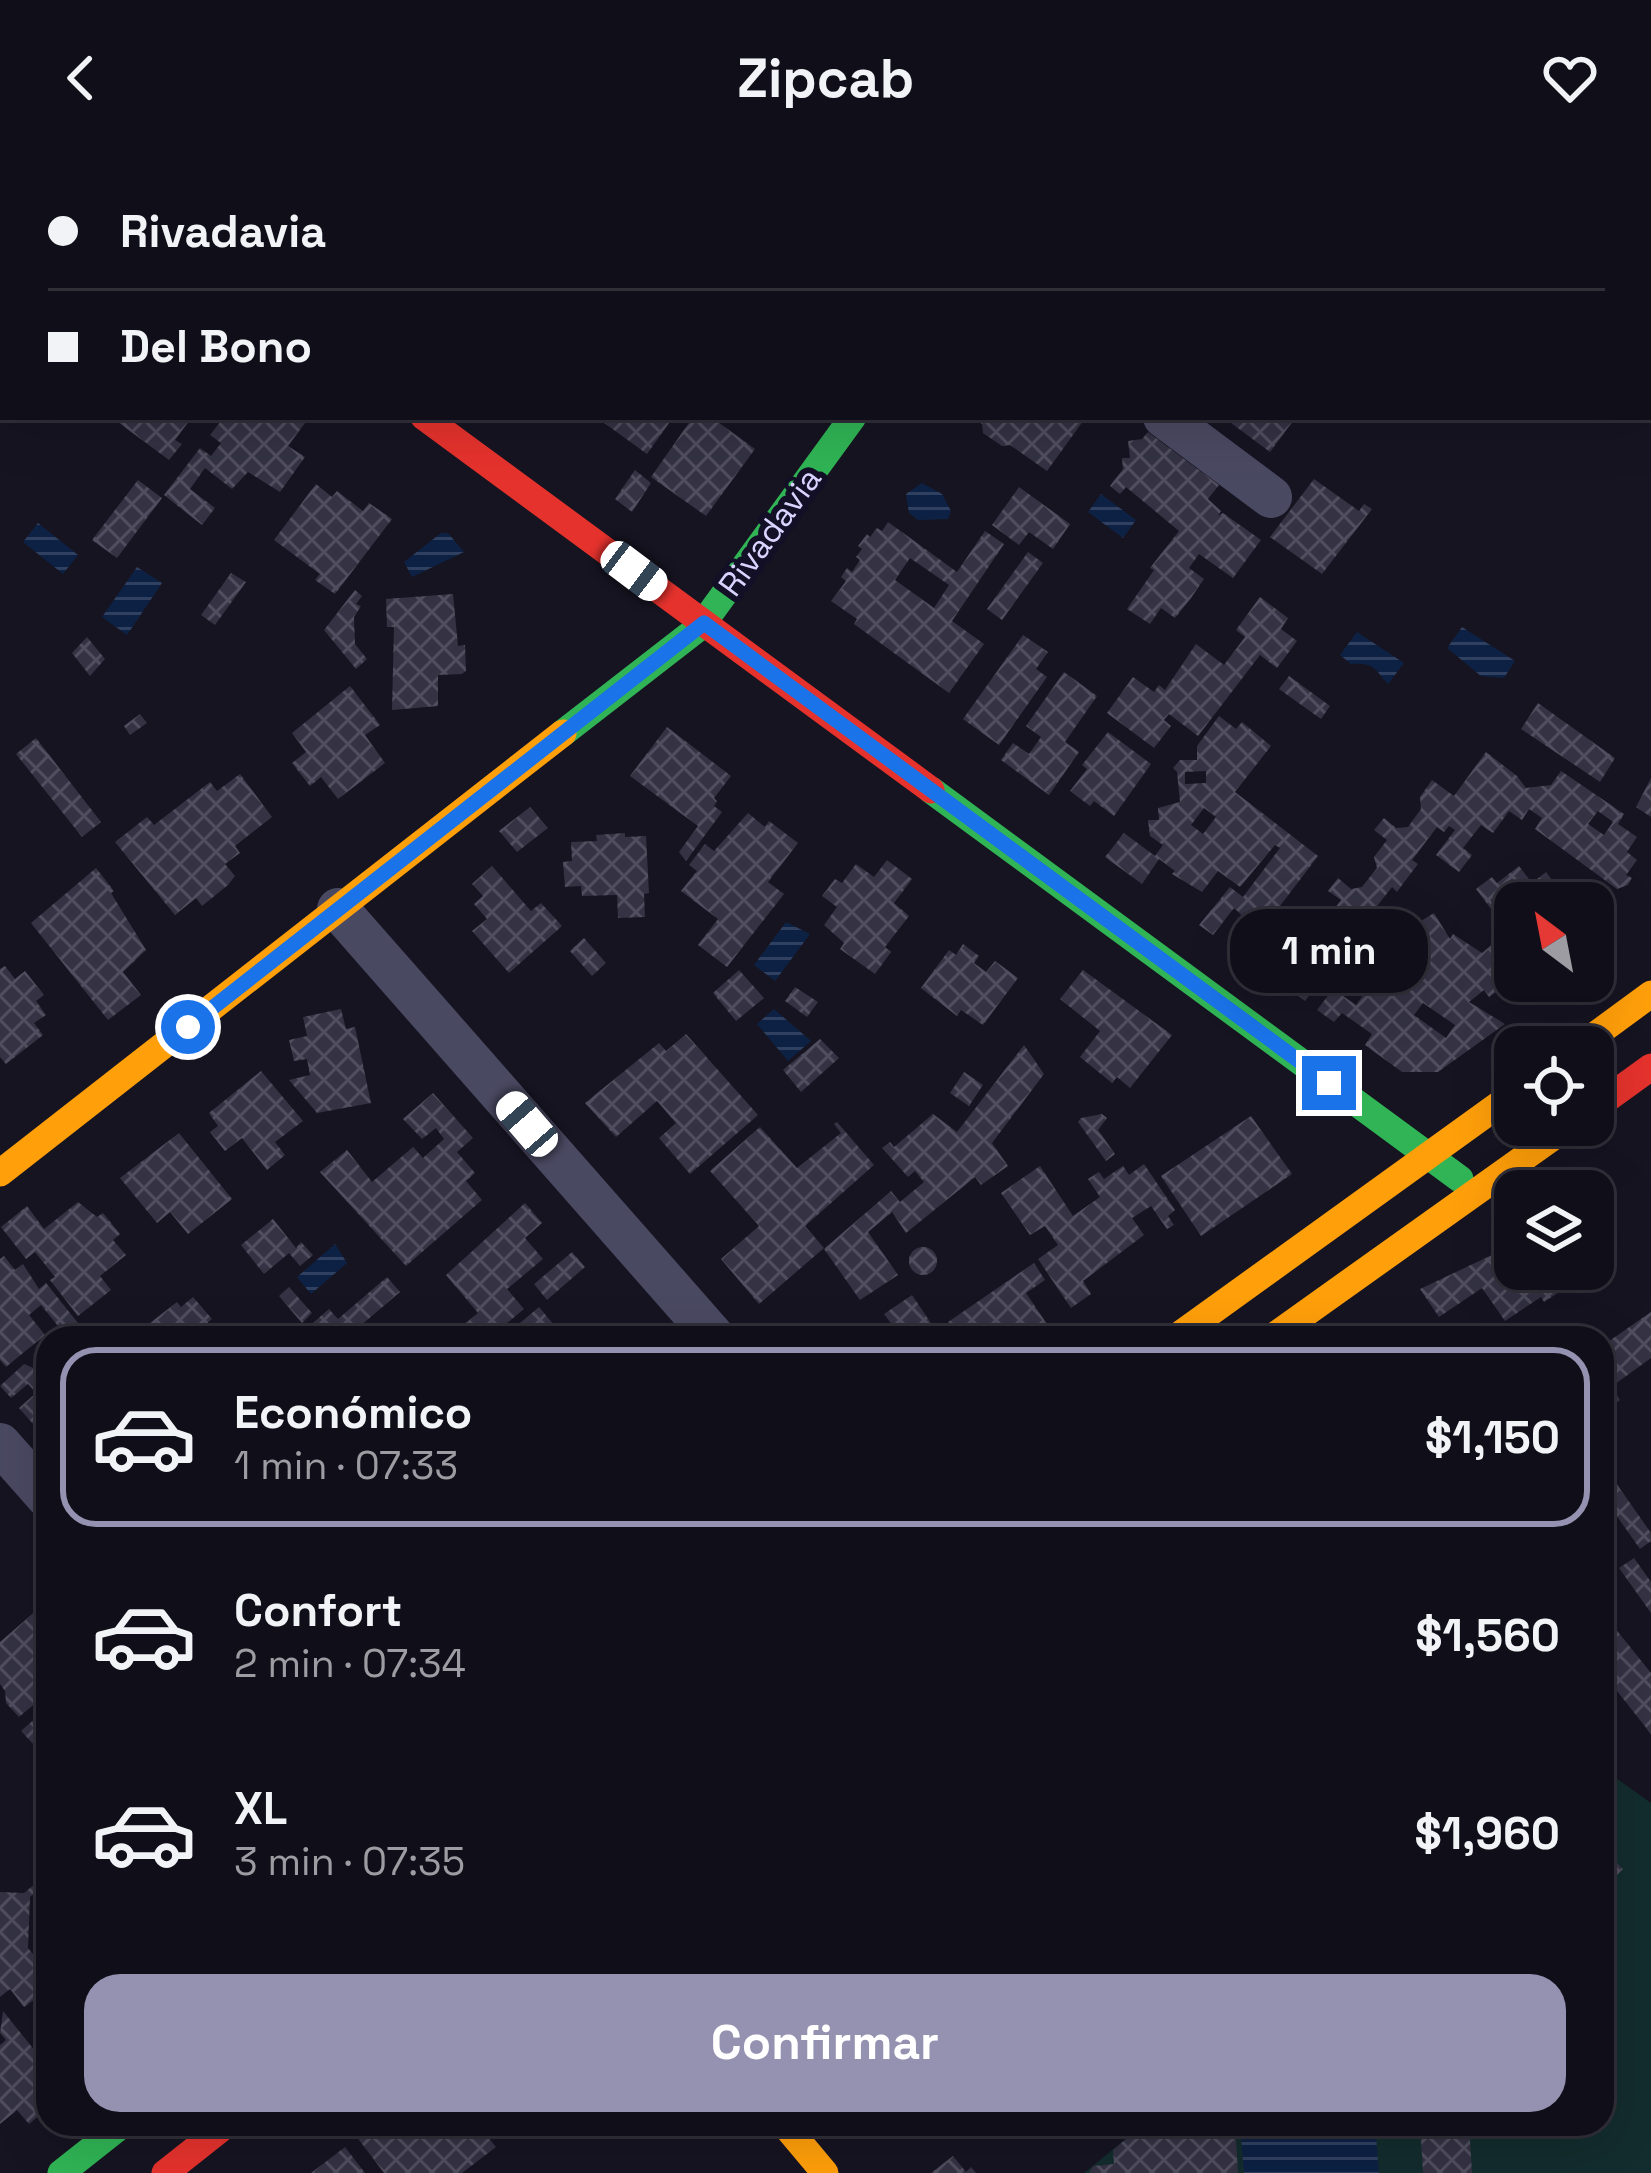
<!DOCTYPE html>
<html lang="es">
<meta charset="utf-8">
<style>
body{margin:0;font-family:"Space Grotesk",sans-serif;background:#191822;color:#f1f3f6;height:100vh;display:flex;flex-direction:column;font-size:45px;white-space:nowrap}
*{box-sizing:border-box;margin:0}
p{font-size:39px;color:#9c9ca2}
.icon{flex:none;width:66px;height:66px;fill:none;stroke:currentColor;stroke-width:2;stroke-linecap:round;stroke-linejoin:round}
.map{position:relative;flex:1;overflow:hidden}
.sheet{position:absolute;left:36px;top:1170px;width:1578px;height:810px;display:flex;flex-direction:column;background:#100f19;border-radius:36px;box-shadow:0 12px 48px #0002,0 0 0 3px #302f38}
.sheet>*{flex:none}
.hud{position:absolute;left:0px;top:0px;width:1653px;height:264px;box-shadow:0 12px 48px #0002,0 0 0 3px #302f38;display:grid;align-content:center;height:264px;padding:0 48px;background:#100f19}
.needle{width:78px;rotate:328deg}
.controls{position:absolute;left:1494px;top:726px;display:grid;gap:24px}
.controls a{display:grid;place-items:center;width:120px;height:120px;border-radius:24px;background:#100f19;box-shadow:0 12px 48px #0002,0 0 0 3px #302f38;font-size:60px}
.end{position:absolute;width:54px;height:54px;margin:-27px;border:15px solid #1a73e8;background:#fff;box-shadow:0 0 0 6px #fff}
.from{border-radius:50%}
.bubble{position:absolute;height:84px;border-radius:36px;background:#100f19;box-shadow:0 12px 48px #0002,0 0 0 3px #302f38;font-size:39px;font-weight:700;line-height:84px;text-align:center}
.car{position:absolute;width:36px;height:72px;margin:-36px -18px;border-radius:15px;box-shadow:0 0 9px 3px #0007;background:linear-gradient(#fff 24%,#345 0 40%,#fff 0 76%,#345 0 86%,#fff 0)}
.hud b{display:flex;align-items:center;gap:42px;height:114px;font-size:45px}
.hud b+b{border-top:3px solid #302f38}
.hud i{width:30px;height:30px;background:#f1f3f6}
ul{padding:21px 0 0;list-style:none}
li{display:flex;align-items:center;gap:36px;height:180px;margin:0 24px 18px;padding:0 24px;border:6px solid transparent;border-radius:36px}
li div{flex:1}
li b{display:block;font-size:45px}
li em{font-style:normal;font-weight:700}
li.selected{border-color:#9591b1}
li>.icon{width:108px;height:108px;stroke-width:1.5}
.cta{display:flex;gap:24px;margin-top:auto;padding:24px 48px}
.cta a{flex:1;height:138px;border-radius:36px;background:#9591b1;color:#fff;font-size:48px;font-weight:700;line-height:138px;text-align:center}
header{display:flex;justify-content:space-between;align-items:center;height:156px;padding:0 48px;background:#100f19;font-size:54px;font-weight:700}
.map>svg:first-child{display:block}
.pitch{fill:#132c2d}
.water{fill:url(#water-rules)}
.building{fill:url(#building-cross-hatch);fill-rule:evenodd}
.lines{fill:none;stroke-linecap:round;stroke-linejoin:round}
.street{stroke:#4a4962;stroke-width:42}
.fast{stroke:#30b455;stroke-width:27}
.slow{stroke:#ff9f0a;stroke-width:27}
.jam{stroke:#e5322d;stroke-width:27}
.route{stroke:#1a73e8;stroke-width:15}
.labels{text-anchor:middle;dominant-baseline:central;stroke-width:12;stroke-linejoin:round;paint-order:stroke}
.street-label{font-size:33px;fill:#d9d4ff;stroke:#130f26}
</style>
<header><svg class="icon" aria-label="back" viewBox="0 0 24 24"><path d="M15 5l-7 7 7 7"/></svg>Zipcab<svg class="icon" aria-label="heart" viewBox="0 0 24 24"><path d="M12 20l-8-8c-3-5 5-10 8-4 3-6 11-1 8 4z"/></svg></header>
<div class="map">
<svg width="1651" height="2017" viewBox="0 0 1651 2017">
<defs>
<pattern id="water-rules" width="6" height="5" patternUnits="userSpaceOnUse" patternTransform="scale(3)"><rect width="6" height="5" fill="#0d2144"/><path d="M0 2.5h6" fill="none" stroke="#304060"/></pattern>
<pattern id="building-cross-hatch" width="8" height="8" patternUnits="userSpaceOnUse" patternTransform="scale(3)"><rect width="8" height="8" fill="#343243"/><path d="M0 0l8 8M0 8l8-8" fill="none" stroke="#514f5f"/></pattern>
</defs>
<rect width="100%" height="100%" fill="#161421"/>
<path class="pitch" d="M 1602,1612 L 1651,1647 L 1651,2017 L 1084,2017 L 1144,1968 L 1602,1968 Z"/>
<path class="water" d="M 922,327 L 942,338 L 951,355 L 948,363 L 918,364 L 909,357 L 906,338 Z
M 1101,338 L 1136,364 L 1123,382 L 1088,356 Z
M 38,367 L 78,399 L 63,418 L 23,386 Z
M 441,377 L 448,377 L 464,396 L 412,421 L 404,406 Z
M 137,411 L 162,427 L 127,479 L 102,461 Z
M 1462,471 L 1515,505 L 1504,522 L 1481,520 L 1447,492 Z
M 1357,476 L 1404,507 L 1388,528 C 1375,514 1375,506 1351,508 L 1340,499 Z
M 786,766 L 810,778 L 775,825 L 754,809 Z
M 774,853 L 811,885 L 788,905 L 757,868 Z
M 335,1088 L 347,1107 L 311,1138 L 297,1121 Z
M 1375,1968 L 1379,2017 L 1244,2017 L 1240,1969 Z"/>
<path class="building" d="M 111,261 L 192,261 L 175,284 L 182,288 L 169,304 Z
M 224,261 L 305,261 L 308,263 L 288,290 L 305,301 L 280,336 L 248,316 L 232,333 L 205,312 L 190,333 L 215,352 L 202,369 L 164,339 L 200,292 L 211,300 L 221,287 L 210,279 Z
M 596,261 L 669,261 L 672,263 L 647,298 Z
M 693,261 L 711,261 L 755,293 L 706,360 L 651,321 Z
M 972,261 L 1086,261 L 1047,315 L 1010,289 L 1002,290 L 983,277 L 982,268 Z
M 1223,261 L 1296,261 L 1270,296 Z
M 1148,276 L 1219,329 L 1208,343 L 1221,355 L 1218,360 L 1223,357 L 1261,384 L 1233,422 L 1199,398 L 1189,412 L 1204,423 L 1191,442 L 1175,462 L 1161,452 L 1150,468 L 1127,453 L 1154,414 L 1150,412 L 1179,375 L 1126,331 L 1120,338 L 1110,330 L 1123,313 L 1122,302 L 1130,302 L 1128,285 L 1142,283 Z
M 635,314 L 651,327 L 632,356 L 615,343 Z
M 1314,323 L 1359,355 L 1364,348 L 1372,353 L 1322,418 L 1270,381 Z
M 138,324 L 162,342 L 117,402 L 92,384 Z
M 316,328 L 332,341 L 337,335 L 363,355 L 369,347 L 392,363 L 335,438 L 315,424 L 320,418 L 274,384 Z
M 1019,331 L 1070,368 L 1053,393 L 1029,376 L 1019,389 L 992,369 Z
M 888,366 L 957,416 L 985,375 L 1004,388 L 952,465 L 984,488 L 949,537 L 854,468 L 857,463 L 831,445 L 846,425 L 841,421 L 847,412 L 852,416 L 860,404 L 856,401 L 862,393 L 858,390 L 867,378 L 870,381 L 877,372 L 882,375 ZM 910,402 L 949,429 L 934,452 L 895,424 Z
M 1028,396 L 1043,407 L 1002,464 L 987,453 Z
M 231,417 L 246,426 L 215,469 L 201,459 Z
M 355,434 L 362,440 L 356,448 L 361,450 L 354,461 L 355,488 L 367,503 L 356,513 L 324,474 Z
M 453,438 L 458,490 L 465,489 L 466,515 L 462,518 L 438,519 L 438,550 L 392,554 L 394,471 L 387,471 L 386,443 Z
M 1260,441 L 1288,462 L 1281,473 L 1297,485 L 1277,512 L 1260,499 L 1198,580 L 1169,558 L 1164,564 L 1171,570 L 1154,592 L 1107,557 L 1133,521 L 1154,536 L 1159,529 L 1165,534 L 1196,488 L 1224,509 L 1245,481 L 1236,474 Z
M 1023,479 L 1048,496 L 1036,513 L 1047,521 L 999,589 L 963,563 Z
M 87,481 L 105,503 L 90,520 L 72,497 Z
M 1064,516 L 1097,540 L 1065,586 L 1079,596 L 1049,639 L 1001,604 L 1013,587 L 1029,598 L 1041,581 L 1026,570 Z
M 1289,520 L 1330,550 L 1321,563 L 1279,533 Z
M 350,530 L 380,569 L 365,579 L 385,607 L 338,643 L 321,621 L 310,630 L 292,607 L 306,596 L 292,577 Z
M 1538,547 L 1615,602 L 1600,626 L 1521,573 Z
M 140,558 L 147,567 L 130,579 L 124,570 Z
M 1219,560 L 1236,573 L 1242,566 L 1271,590 L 1235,636 L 1318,700 L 1260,776 L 1234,752 L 1213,779 L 1199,769 L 1230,731 L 1243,741 L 1280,692 L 1275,689 L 1240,731 L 1218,715 L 1202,736 L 1172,718 L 1175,715 L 1159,703 L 1142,728 L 1105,701 L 1124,677 L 1155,700 L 1163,689 L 1150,680 L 1148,664 L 1159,664 L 1158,652 L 1180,646 L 1177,616 L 1173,612 L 1180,604 L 1197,604 L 1197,590 ZM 1206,615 L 1206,627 L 1185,628 L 1185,616 ZM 1204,652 L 1216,661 L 1203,678 L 1191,669 Z
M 667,571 L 731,620 L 714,642 L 717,645 L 714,650 L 722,656 L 686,705 L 679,696 L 698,670 L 630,620 Z
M 1108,576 L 1151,608 L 1114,660 L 1094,645 L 1090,650 L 1070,635 L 1087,613 L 1082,609 Z
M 36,582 L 101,666 L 82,681 L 16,598 Z
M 1486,596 L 1517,620 L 1526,632 L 1551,629 L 1561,615 L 1624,658 L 1618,668 L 1637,681 L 1627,696 L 1637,704 L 1626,719 L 1632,722 L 1628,729 L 1617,733 L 1535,673 L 1542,662 L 1529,653 L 1522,664 L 1509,655 L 1493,677 L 1481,669 L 1463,692 L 1472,699 L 1459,716 L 1436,699 L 1455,674 L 1449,670 L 1444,676 L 1437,671 L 1412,704 L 1418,708 L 1405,725 L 1397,736 L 1392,731 L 1366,764 L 1372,768 L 1351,796 L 1345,791 L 1305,845 L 1266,817 L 1292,782 L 1306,793 L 1317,790 L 1330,772 L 1328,761 L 1341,744 L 1328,735 L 1338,722 L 1351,733 L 1362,731 L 1377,712 L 1374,701 L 1387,684 L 1374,674 L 1384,662 L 1396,672 L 1408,671 L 1421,653 L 1420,641 L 1432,624 L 1454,640 ZM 1598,655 L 1613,666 L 1604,679 L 1588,668 Z
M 240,618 L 272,661 L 235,690 L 240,697 L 225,708 L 235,720 L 228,729 L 202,750 L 196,742 L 175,759 L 115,686 L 147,661 L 154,669 L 210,626 L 217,635 Z
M 1651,622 L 1651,661 L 1636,651 Z
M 530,651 L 548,672 L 517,696 L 499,675 Z
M 748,657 L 765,671 L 769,665 L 798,687 L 768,726 L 784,738 L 727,811 L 698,789 L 718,763 L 681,735 L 697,715 L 689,709 L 705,688 L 714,695 Z
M 625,677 L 625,681 L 646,680 L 649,737 L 644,738 L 645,761 L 618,762 L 617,739 L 582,740 L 581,730 L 565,731 L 563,706 L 572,705 L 571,686 L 597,685 L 596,679 Z
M 887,704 L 912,723 L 894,747 L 909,760 L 885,791 L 891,796 L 875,818 L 840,793 L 844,787 L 824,769 L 837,751 L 822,740 L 835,723 L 842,727 L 856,708 L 874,721 Z
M 492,710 L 531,755 L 541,747 L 562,770 L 509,817 L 472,775 L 487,763 L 474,748 L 483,740 L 472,728 Z
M 1519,710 L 1532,727 L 1546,716 L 1569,747 L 1515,747 L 1515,767 L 1500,746 L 1491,753 L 1476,733 L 1492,721 L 1497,727 Z
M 96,712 L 114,735 L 111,737 L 146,794 L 123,816 L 141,839 L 108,864 L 31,767 Z
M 1434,757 L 1450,783 L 1453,778 L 1482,797 L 1495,786 L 1515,814 L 1515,823 L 1489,841 L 1484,834 L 1469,846 L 1505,868 L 1438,916 L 1402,916 L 1365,889 L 1372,878 L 1342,857 L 1334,866 L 1317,854 L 1333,833 L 1356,849 L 1393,798 L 1412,810 L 1422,794 L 1408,773 ZM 1423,847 L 1455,869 L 1446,882 L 1414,859 Z
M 584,782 L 606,807 L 592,820 L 570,795 Z
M 963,788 L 979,800 L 974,807 L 986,816 L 995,805 L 1018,822 L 983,869 L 961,854 L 957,860 L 921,832 L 949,794 L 956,799 Z
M 5,810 L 15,823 L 25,815 L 44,839 L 36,845 L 46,859 L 34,867 L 43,879 L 6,908 L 0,901 L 0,813 Z
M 739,814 L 764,842 L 736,865 L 713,837 Z
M 1083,814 L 1172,879 L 1130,932 L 1117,921 L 1112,927 L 1080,901 L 1100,875 L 1060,843 Z
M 795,831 L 818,846 L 807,861 L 785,845 Z
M 341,853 L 346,873 L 355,871 L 371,947 L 317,957 L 289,924 L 310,919 L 307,903 L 294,905 L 289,884 L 307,880 L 303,861 Z
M 686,878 L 758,959 L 690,1018 L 659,982 L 676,967 L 657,945 L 616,981 L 585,947 L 659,887 L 666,895 Z
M 820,883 L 839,902 L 801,936 L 783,914 Z
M 1024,889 L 1044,918 L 992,987 L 1008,1010 L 981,1029 L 975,1021 L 906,1077 L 892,1056 L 868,1076 L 898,1119 L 860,1144 L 824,1093 L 891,1035 L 900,1046 L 924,1026 L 915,1015 L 908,1021 L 882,992 L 890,986 L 894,991 L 933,958 L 957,976 Z
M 261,915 L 303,965 L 275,986 L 285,999 L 267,1014 L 242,982 L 225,995 L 210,976 L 218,970 L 209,957 Z
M 964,916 L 983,929 L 969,950 L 950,937 Z
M 433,937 L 473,982 L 457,996 L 475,1017 L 466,1025 L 482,1044 L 406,1110 L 320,1016 L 347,994 L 372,1026 L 413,991 L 423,1002 L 444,983 L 436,972 L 422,983 L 403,963 Z
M 1102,958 L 1107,962 L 1098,974 L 1115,998 L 1106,1005 L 1078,966 L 1081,962 Z
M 1251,960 L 1292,1018 L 1201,1080 L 1161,1020 Z
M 837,966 L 874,1009 L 805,1070 L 824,1092 L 759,1148 L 721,1103 L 759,1070 L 710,1015 L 760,971 L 797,1012 L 841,977 L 834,968 Z
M 179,977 L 232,1043 L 188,1078 L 170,1056 L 157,1067 L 120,1022 Z
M 1144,1008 L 1175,1054 L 1168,1060 L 1174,1069 L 1167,1073 L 1151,1050 L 1132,1062 L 1144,1079 L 1083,1125 L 1091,1138 L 1071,1152 L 1038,1103 L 1058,1089 L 1045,1070 L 1030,1079 L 1001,1037 L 1040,1010 L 1073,1060 L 1100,1041 L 1088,1023 L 1099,1016 L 1104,1023 L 1123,1010 L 1129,1019 Z
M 78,1046 L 97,1061 L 103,1057 L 120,1078 L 113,1084 L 126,1099 L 100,1120 L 111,1134 L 78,1160 L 50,1124 L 55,1121 L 35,1096 L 26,1103 L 1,1071 L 27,1050 L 44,1073 Z
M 525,1047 L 542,1067 L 525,1082 L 543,1103 L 507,1133 L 524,1153 L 496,1176 L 491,1170 L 472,1182 L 462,1170 L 478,1157 L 446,1119 Z
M 273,1063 L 296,1092 L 301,1086 L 313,1099 L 300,1110 L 289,1097 L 264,1118 L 241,1089 Z
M909 1105a14 14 0 1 1 28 0a14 14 0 1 1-28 0Z
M 572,1096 L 585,1111 L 547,1144 L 534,1128 Z
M 1515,1096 L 1515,1113 L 1565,1113 L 1570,1129 L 1544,1146 L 1541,1141 L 1505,1165 L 1482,1132 L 1439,1161 L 1420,1133 L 1494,1098 L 1499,1106 Z
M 4,1100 L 15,1114 L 23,1108 L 39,1133 L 46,1127 L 86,1177 L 75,1182 L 66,1171 L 62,1175 L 41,1149 L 29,1159 L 45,1179 L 6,1211 L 0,1204 L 0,1103 Z
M 1034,1107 L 1045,1124 L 1026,1137 L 1051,1174 L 1039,1182 L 960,1182 L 948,1166 Z
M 387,1121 L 400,1136 L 346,1182 L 315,1182 L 307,1172 L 329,1153 L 338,1163 Z
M 289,1131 L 312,1157 L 302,1167 L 279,1140 Z
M 912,1139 L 941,1182 L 858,1182 L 857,1171 L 914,1171 L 893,1170 L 884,1158 Z
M 193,1141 L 212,1163 L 189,1182 L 147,1182 L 141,1174 L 177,1146 L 181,1151 Z
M 539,1151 L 554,1169 L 565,1182 L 512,1182 L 524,1171 L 520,1167 Z
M 1651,1156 L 1651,1202 L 1611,1231 L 1620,1244 L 1602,1257 L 1602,1190 Z
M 48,1196 L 48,1285 L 19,1252 L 36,1237 L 28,1228 L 11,1242 L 0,1230 L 24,1208 L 38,1214 Z
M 1616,1327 L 1651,1377 L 1651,1385 L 1640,1393 L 1602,1339 Z
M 1634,1402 L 1651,1426 L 1651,1457 L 1619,1412 Z
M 45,1447 L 48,1451 L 48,1527 L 41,1534 L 45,1539 L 19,1561 L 6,1547 L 5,1535 L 0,1528 L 0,1486 Z
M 1602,1456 L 1651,1517 L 1651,1578 L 1602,1516 Z
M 48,1551 L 48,1604 L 21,1575 Z
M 1602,1692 L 1623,1713 L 1602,1734 Z
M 36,1727 L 40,1732 L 30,1741 L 28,1792 L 37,1803 L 48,1795 L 48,1860 L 35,1843 L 24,1851 L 10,1833 L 0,1841 L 0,1736 L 24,1737 Z
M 3,1855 L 48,1911 L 34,1924 L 48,1941 L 48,1952 L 29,1968 L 17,1954 L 0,1968 L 0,1889 L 6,1884 L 0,1877 Z
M 347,1968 L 492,1968 L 483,1975 L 496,1991 L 462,2017 L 384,2017 Z
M 1144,1968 L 1235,1968 L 1238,2017 L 1089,2017 L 1093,2010 L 1114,2008 L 1113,1994 Z
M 1420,1968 L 1469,1968 L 1472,2017 L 1423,2017 Z
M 345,1991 L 365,2017 L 311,2017 Z
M 953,2000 L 966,2016 L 971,2011 L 976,2017 L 931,2017 Z"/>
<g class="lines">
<path class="street" d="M 69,0 L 74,3
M 1041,3 L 1043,0
M 1164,261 L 1271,341
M 338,753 L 715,1182
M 0,1288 L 48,1342"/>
<path class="fast" d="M 563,577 L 701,470 L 853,261
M 931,634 L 1460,1023
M 61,2017 L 123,1968"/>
<path class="slow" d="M 1579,891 L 1651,838
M 0,1017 L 563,577
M 1175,1182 L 1515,937
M 1271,1182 L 1570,969
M 784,1968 L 825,2017"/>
<path class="jam" d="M 424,261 L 931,634
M 1593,953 L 1651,911
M 165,2017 L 227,1968"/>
</g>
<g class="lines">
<path class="route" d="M 188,871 L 704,467 L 1329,927"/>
</g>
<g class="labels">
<g class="street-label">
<text transform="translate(770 376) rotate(-54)">Rivadavia</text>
</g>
</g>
</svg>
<div class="controls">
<a><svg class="needle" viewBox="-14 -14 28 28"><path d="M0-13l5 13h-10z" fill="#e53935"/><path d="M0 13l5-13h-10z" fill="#9c9ca2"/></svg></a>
<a><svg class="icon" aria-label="locate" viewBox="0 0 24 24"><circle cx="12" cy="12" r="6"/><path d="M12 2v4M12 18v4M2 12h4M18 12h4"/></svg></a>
<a><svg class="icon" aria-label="layers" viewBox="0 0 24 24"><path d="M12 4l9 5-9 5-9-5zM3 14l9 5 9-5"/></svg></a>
</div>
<i class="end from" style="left:188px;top:871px"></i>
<i class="end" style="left:1329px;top:927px"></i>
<div class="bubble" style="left:1230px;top:753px;width:198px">1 min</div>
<i class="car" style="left:634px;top:415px;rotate:127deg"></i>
<i class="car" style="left:527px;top:968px;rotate:319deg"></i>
<div class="hud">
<b><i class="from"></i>Rivadavia</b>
<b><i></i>Del Bono</b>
</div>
<section class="sheet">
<ul>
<li class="selected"><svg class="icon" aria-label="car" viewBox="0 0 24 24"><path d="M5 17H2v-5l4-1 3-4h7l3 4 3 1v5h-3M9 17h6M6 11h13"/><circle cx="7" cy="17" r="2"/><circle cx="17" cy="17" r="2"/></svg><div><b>Económico</b><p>1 min · 07:33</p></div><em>$1,150</em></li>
<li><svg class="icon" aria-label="car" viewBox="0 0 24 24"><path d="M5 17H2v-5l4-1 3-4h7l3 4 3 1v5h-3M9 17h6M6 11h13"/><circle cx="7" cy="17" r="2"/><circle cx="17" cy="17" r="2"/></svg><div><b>Confort</b><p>2 min · 07:34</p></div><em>$1,560</em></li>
<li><svg class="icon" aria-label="car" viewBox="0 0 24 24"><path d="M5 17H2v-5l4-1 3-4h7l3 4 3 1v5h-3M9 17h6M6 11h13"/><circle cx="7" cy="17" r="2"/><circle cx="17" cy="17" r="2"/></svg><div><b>XL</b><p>3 min · 07:35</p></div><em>$1,960</em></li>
</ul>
<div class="cta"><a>Confirmar</a></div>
</section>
</div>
